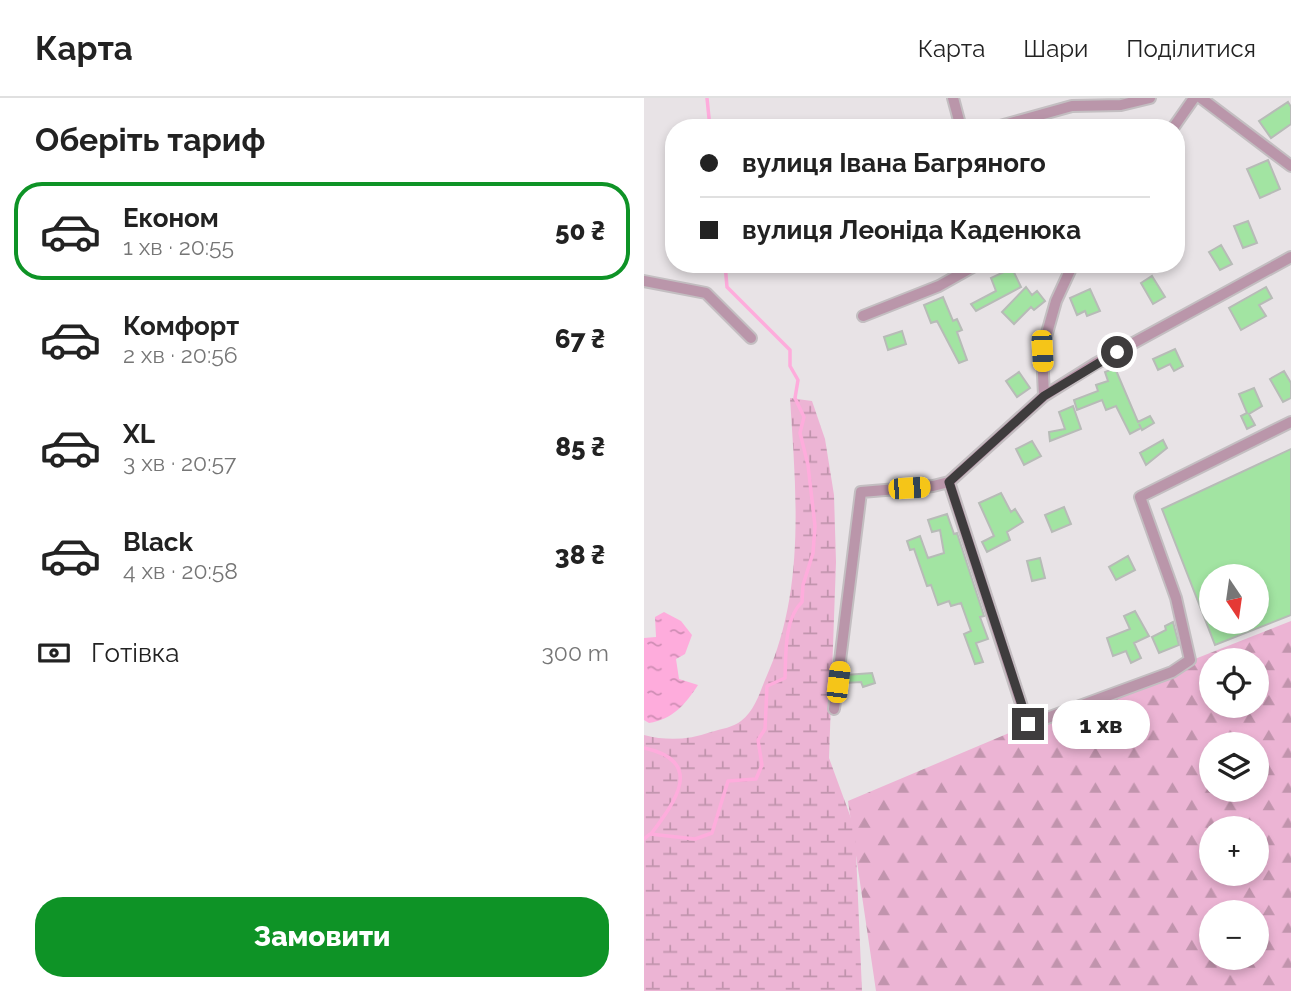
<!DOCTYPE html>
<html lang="uk">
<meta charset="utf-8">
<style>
body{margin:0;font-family:Raleway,sans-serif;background:#f6f6f6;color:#222;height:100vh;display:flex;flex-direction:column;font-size:26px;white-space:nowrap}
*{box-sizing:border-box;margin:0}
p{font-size:23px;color:#767676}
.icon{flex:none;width:38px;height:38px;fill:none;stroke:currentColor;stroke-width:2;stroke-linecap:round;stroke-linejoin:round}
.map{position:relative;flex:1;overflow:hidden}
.panel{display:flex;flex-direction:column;background:#fff;width:644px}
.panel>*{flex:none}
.guide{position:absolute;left:21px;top:21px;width:520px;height:154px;border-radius:28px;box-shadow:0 4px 10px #0003;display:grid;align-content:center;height:154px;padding:0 35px;background:#fff}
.needle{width:46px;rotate:167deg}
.buttons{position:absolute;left:555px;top:466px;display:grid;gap:14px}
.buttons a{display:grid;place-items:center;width:70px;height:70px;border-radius:50%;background:#fff;box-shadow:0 4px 10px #0003;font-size:35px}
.end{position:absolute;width:32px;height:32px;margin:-16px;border:9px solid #3e3c3d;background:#fff;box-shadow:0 0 0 4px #fff}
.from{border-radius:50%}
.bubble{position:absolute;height:49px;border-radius:24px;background:#fff;box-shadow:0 4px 10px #0003;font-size:23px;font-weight:800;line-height:49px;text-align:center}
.car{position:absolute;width:21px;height:42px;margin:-21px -10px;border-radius:9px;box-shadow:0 0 5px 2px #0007;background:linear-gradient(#f5c518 24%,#345 0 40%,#f5c518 0 76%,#345 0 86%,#f5c518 0)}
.guide b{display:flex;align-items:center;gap:24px;height:66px;font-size:26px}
.guide b+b{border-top:2px solid #e0e0e0}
.guide i{width:18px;height:18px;background:#222}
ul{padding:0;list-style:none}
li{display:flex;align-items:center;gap:21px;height:98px;margin:0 14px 10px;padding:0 21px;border:4px solid transparent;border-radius:28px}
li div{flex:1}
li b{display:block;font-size:26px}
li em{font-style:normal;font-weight:800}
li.on{border-color:#0e9326}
li>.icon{width:63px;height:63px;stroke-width:1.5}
h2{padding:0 35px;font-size:32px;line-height:84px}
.pay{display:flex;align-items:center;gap:18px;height:77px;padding:0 35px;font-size:26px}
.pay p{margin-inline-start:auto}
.cta{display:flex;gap:14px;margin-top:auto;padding:14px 35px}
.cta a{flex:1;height:80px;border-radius:28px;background:#0e9326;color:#fff;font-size:28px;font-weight:800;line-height:80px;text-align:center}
header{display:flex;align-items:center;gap:42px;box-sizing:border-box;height:98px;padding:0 35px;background:#fff;border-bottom:2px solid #e0e0e0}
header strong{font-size:33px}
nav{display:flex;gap:38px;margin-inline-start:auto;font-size:24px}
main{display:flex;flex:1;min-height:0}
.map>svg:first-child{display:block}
.forest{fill:url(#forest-firs);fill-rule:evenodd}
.wetland{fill:url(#wetland-marsh)}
.water{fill:url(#water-ripples)}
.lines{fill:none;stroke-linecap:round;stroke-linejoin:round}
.stream{stroke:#feacdc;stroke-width:3.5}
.building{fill:#a2e4a2;stroke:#b7bbb7;stroke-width:2;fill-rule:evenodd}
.street-casing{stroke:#c3bec1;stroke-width:14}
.street{stroke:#ba96aa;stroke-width:10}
.route{stroke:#3e3c3d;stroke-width:9}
</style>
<header>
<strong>Карта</strong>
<nav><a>Карта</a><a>Шари</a><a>Поділитися</a></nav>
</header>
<main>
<section class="panel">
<h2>Оберіть тариф</h2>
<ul>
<li class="on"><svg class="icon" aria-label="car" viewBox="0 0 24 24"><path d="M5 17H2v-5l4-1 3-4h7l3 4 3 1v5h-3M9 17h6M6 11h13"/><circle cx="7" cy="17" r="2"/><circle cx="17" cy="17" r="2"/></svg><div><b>Економ</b><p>1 хв · 20:55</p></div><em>50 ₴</em></li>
<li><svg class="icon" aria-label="car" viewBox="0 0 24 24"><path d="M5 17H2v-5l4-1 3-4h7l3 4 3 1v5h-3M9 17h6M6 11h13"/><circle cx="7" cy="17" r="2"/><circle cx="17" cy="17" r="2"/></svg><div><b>Комфорт</b><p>2 хв · 20:56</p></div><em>67 ₴</em></li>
<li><svg class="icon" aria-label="car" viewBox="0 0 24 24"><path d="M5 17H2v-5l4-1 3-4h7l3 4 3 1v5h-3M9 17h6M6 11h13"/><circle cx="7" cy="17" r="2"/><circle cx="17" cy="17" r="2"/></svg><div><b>XL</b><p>3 хв · 20:57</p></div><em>85 ₴</em></li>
<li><svg class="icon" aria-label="car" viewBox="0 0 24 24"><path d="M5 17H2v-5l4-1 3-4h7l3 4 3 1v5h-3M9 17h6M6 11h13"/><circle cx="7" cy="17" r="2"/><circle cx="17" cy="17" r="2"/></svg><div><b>Black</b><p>4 хв · 20:58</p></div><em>38 ₴</em></li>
</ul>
<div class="pay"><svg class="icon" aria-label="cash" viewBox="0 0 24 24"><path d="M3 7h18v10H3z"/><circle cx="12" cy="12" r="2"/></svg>Готівка<p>300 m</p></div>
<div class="cta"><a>Замовити</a></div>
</section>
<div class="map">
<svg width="647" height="893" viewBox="0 0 647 893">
<defs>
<pattern id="forest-firs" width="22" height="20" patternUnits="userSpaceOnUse" patternTransform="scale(1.75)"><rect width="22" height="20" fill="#ecb4d4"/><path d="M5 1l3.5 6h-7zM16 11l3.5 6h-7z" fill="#c194ad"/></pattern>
<pattern id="wetland-marsh" width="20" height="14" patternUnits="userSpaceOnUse" patternTransform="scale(1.75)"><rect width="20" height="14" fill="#ecb4d4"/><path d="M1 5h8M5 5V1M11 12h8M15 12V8" fill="none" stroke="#c194ad"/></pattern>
<pattern id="water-ripples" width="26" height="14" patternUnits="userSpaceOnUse" patternTransform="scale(1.75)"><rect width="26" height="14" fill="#feacdc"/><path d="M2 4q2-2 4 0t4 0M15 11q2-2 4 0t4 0" fill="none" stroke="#cf8db4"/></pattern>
</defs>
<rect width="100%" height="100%" fill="#e8e3e6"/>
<path class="forest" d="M 647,523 L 647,893 L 232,893 L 204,703 L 384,627 ZM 567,562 L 612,562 L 612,607 L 567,607 ZM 567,646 L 612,646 L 612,691 L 567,691 ZM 567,730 L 612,730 L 612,775 L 567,775 ZM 567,814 L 612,814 L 612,859 L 567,859 Z"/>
<path class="wetland" d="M 146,300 L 168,303 L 181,341 L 190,397 L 192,464 L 185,660 L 211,731 L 218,893 L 0,893 L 0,637 C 23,643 44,642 67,634 C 77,631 90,629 97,623 C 110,613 115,597 121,582 C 162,493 152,395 146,300 Z"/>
<path class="water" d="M 20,514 L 37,523 L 48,537 L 41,556 L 32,561 L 35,581 L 54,587 C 41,607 29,621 5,625 L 0,622 L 0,540 L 12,539 L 11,519 Z"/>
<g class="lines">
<path class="stream" d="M 63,0 L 66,30
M 0,650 C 61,663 32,703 7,736
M 0,741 L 6,736 L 51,741 L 68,735 L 84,683 L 112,681 L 118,667 L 114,642 L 121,631 L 123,588 L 141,580 C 142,556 140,521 158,504 L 159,487 L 169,455 L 171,428 L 164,367 L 156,335 L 160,319 L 151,300 L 154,282 L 146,268 L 146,252 L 83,189 L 81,166"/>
</g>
<path class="building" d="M 644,4 L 647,9 L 647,26 L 627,40 L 615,23 Z
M 624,62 L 636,91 L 616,100 L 603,71 Z
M 604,123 L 613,145 L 599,150 L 590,128 Z
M 577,147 L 588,166 L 576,172 L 565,154 Z
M 356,166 L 366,166 L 377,189 L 332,213 L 327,206 L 352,193 L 347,180 L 360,174 Z
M 508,178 L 521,199 L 509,206 L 497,185 Z
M 382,189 L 388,197 L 393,193 L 401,203 L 390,212 L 387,209 L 370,226 L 358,214 Z
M 622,189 L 628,200 L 615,207 L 622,218 L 597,232 L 585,210 Z
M 446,191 L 456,213 L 443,218 L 441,213 L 433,217 L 426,200 Z
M 299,199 L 309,223 L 313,221 L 318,232 L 313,234 L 323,262 L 315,265 L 293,223 L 287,225 L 280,207 Z
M 258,233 L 262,246 L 244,252 L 240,239 Z
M 531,251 L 539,268 L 530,273 L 526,266 L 514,272 L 509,261 Z
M 471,270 L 494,324 L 506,318 L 510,325 L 498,332 L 495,326 L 497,330 L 486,336 L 472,308 L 462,312 L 458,302 L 433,312 L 430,302 L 454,293 L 452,287 L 464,283 L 461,274 Z
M 640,273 L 647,285 L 647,300 L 639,304 L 626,281 Z
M 375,274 L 386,290 L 373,299 L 362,283 Z
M 610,290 L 618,308 L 605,316 L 611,327 L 603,331 L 597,318 L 603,315 L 595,296 Z
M 429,308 L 437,331 L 406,343 L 405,334 L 421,331 L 415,314 Z
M 519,342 L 523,350 L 502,367 L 496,355 Z
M 388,343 L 397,358 L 380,367 L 372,351 Z
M 647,351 L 647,517 L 571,547 L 518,411 ZM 567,478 L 612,478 L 612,523 L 567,523 Z
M 357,395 L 367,414 L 371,411 L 379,424 L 363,434 L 366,442 L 343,454 L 338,444 L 350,438 L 335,405 Z
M 420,409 L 427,426 L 408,434 L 401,417 Z
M 303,416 L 310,436 L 313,435 L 340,518 L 336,519 L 344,541 L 332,545 L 339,564 L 331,566 L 320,536 L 327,533 L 317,505 L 307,508 L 305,503 L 294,507 L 287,487 L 283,488 L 270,451 L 266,452 L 263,443 L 276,438 L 284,460 L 300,455 L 296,432 L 288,434 L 284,422 Z
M 484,458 L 491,472 L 472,482 L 465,469 Z
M 396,460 L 401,480 L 388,483 L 383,463 Z
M 491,513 L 505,538 L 490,545 L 497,560 L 487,565 L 482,553 L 469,558 L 463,540 L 486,531 L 480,518 Z
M 529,524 L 535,547 L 515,555 L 508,539 L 522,532 L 521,528 Z
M 228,575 L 231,585 L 219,589 L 217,584 L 201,585 L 202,577 Z"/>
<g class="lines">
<defs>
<path id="street" d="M 309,0 L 317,30
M 557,0 L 647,68
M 349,30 L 428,8 L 477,7 L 506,0
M 529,30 L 550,0
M 0,183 L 62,195 L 107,240
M 219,218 L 295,188 L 334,166
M 400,298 L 398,253 L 412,203 L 429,166
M 305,384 L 384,627 L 528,574 L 546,562 L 532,500 L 496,399 L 647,324
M 190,611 L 217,394 L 289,388 L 305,384 L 400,298 L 451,266 L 647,159"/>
</defs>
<use href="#street" class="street-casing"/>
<use href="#street" class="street"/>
</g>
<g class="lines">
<path class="route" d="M 384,626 L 305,384 L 400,298 L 473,254"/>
</g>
</svg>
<div class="buttons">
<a><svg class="needle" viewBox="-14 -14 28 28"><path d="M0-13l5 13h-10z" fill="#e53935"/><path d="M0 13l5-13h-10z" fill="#767676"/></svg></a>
<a><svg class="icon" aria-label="locate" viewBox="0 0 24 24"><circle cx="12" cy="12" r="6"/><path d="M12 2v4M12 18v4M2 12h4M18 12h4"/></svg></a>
<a><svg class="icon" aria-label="layers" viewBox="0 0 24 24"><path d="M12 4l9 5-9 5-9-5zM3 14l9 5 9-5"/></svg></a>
<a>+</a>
<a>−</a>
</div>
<i class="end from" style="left:473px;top:254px"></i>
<i class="end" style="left:384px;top:626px"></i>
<div class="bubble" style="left:408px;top:602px;width:98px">1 хв</div>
<i class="car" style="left:398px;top:253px;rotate:177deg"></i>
<i class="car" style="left:265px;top:390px;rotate:86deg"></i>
<i class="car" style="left:194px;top:584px;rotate:7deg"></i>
<div class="guide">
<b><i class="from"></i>вулиця Івана Багряного</b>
<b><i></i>вулиця Леоніда Каденюка</b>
</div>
</div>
</main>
